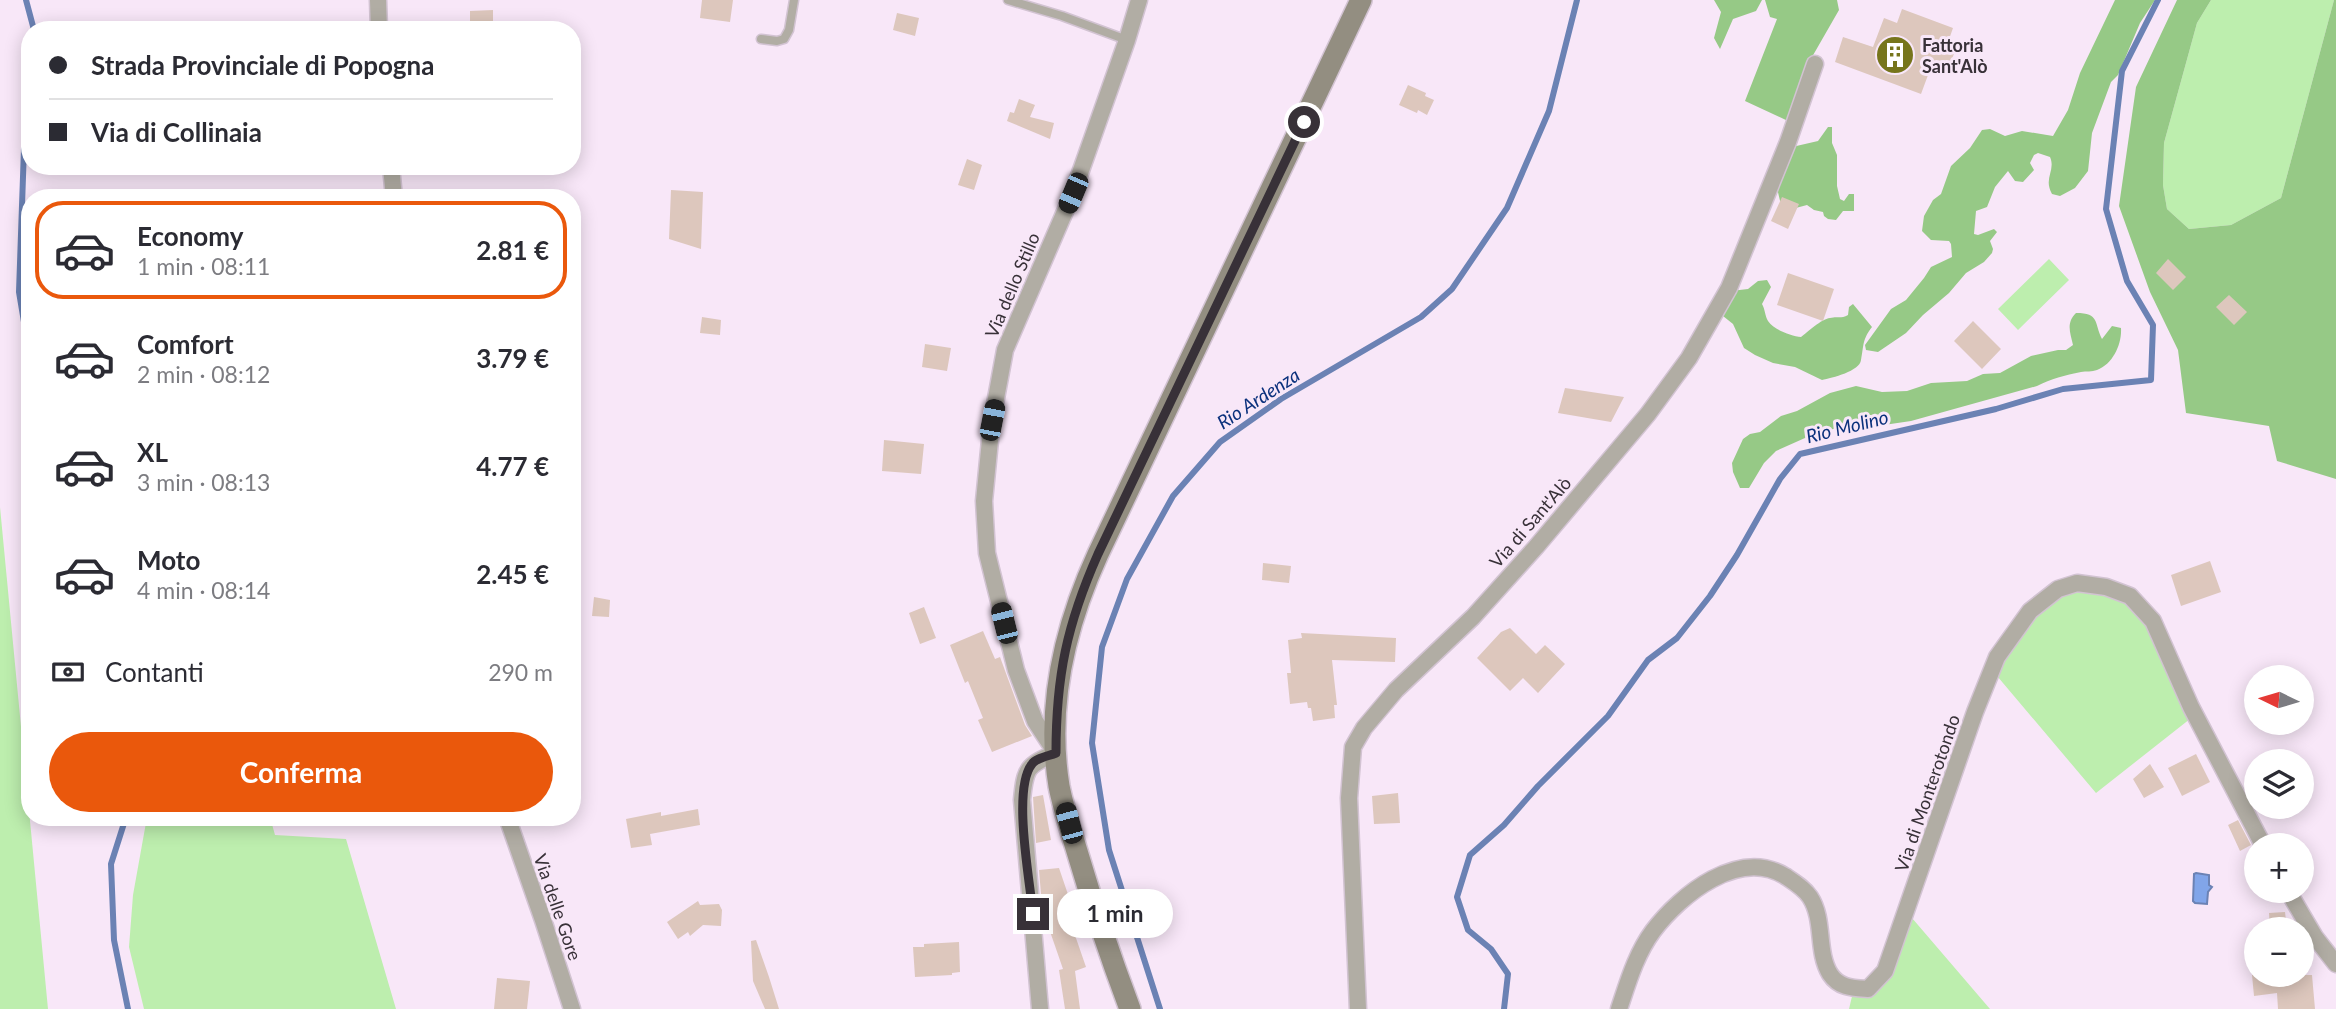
<!DOCTYPE html>
<html lang="it">
<meta charset="utf-8">
<style>
body{margin:0;font-family:Lato,sans-serif;background:#f7f7f7;color:#2b2b33;height:100vh;display:flex;flex-direction:column;font-size:26px;white-space:nowrap}
*{box-sizing:border-box;margin:0}
p{font-size:23px;color:#7c7c81}
.icon{flex:none;width:38px;height:38px;fill:none;stroke:currentColor;stroke-width:2;stroke-linecap:round;stroke-linejoin:round}
.map{position:relative;flex:1;overflow:hidden}
.side{position:absolute;left:21px;top:189px;width:560px;height:637px;display:flex;flex-direction:column;background:#fff;border-radius:28px;box-shadow:0 4px 18px #0003}
.side>*{flex:none}
.top-card{position:absolute;left:21px;top:21px;width:560px;height:154px;border-radius:28px;box-shadow:0 4px 18px #0003;display:grid;align-content:center;height:154px;padding:0 28px;background:#fff}
.needle{width:46px;rotate:275deg}
.buttons{position:absolute;left:2244px;top:665px;display:grid;gap:14px}
.buttons a{display:grid;place-items:center;width:70px;height:70px;border-radius:50%;background:#fff;box-shadow:0 4px 18px #0003;font-size:35px}
.end{position:absolute;width:32px;height:32px;margin:-16px;border:9px solid #383138;background:#fff;box-shadow:0 0 0 4px #fff}
.from{border-radius:50%}
.bubble{position:absolute;height:49px;border-radius:24px;background:#fff;box-shadow:0 4px 18px #0003;font-size:23px;font-weight:700;line-height:49px;text-align:center}
.car{position:absolute;width:21px;height:42px;margin:-21px -10px;border-radius:9px;box-shadow:0 0 5px 2px #0007;background:linear-gradient(#222 24%,#8ab4d8 0 40%,#222 0 76%,#8ab4d8 0 86%,#222 0)}
.top-card b{display:flex;align-items:center;gap:24px;height:66px;font-size:26px}
.top-card b+b{border-top:2px solid #e1e1e2}
.top-card i{width:18px;height:18px;background:#2b2b33}
ul{padding:12px 0 0;list-style:none}
li{display:flex;align-items:center;gap:21px;height:98px;margin:0 14px 10px;padding:0 14px;border:4px solid transparent;border-radius:28px}
li div{flex:1}
li b{display:block;font-size:26px}
li em{font-style:normal;font-weight:700}
li.current{border-color:#ea580c}
li>.icon{width:63px;height:63px;stroke-width:1.5}
.pay{display:flex;align-items:center;gap:18px;height:77px;padding:0 28px;font-size:26px}
.pay p{margin-inline-start:auto}
.primary-button{display:flex;gap:14px;margin-top:auto;padding:14px 28px}
.primary-button a{flex:1;height:80px;border-radius:42px;background:#ea580c;color:#fff;font-size:28px;font-weight:700;line-height:80px;text-align:center}
.map>svg:first-child{display:block}
.green{fill:#bdeeae}
.forest{fill:#96c986}
.water{fill:#81a5e9;stroke:#6b82b4;stroke-width:2}
.lines{fill:none;stroke-linecap:round;stroke-linejoin:round}
.stream{stroke:#6b82b4;stroke-width:6}
.building{fill:#ddc7bd}
.lane-casing{stroke:#d2c3d2;stroke-width:11}
.street-casing{stroke:#d2c3d2;stroke-width:19}
.secondary-casing{stroke:#d2c3d2;stroke-width:24}
.lane{stroke:#b1ada4;stroke-width:8}
.street{stroke:#b1ada4;stroke-width:16}
.secondary{stroke:#938e81;stroke-width:21}
.route{stroke:#383138;stroke-width:9}
.labels{text-anchor:middle;dominant-baseline:central;stroke-width:6;stroke-linejoin:round;paint-order:stroke}
.poi-label{font-size:18px;font-weight:bold;fill:#383138;stroke:#f8e7f8;text-anchor:start}
.street-label{font-size:18px;fill:#383138;stroke:#f8e7f8}
.water-label{font-size:19px;font-style:italic;fill:#0a307c;stroke:#f8e7f8}
</style>
<div class="map">
<svg width="2336" height="1009" viewBox="0 0 2336 1009">
<rect width="100%" height="100%" fill="#f8e7f8"/>
<path class="green" d="M 2211,0 L 2334,0 L 2281,198 L 2231,225 L 2189,229 L 2167,209 L 2163,185 L 2164,143 L 2197,23 Z
M 2049,259 L 2069,280 L 2018,330 L 1998,309 Z
M 0,507 L 48,1009 L 0,1009 Z
M 2058,589 L 2130,596 L 2195,715 L 2096,793 L 1992,670 Z
M 147,817 L 270,817 L 275,835 L 346,839 L 396,1009 L 144,1009 L 129,947 L 133,895 Z
M 1906,911 L 1990,1009 L 1849,1009 L 1854,988 L 1868,988 Z"/>
<path class="forest" d="M 1714,0 L 1762,0 L 1756,11 L 1733,19 L 1720,49 L 1714,38 L 1721,12 Z
M 1765,0 L 1837,0 L 1839,10 L 1812,57 L 1788,121 L 1745,101 L 1777,19 L 1770,17 Z
M 2115,0 L 2155,0 L 2140,23 L 2118,75 L 2111,82 L 2092,133 L 2088,171 L 2075,188 L 2060,196 L 2052,194 C 2043,178 2056,171 2050,157 L 2038,153 L 2034,155 L 2030,163 L 2034,170 L 2023,182 L 2015,181 L 2008,171 L 1995,187 L 1987,207 L 1976,211 L 1974,234 L 1978,235 L 1994,229 L 1997,232 L 1990,241 L 1993,249 L 1992,253 L 1984,262 L 1966,273 L 1949,293 L 1923,315 L 1906,333 L 1878,352 L 1866,350 L 1865,345 L 1891,309 L 1906,300 L 1924,278 L 1931,267 L 1952,257 L 1951,244 L 1949,241 L 1931,240 L 1922,231 L 1924,216 L 1933,200 L 1941,194 L 1951,166 L 1970,148 L 1982,130 L 1990,129 L 2005,136 L 2022,131 L 2053,136 L 2068,110 L 2080,73 Z
M 2177,0 L 2211,0 L 2197,23 L 2164,143 L 2163,185 L 2167,209 L 2189,229 L 2231,225 L 2281,198 L 2334,0 L 2336,0 L 2336,479 L 2277,461 L 2269,426 L 2186,413 L 2178,350 L 2150,292 L 2119,206 L 2136,87 Z
M 1828,127 L 1832,127 L 1832,143 L 1837,155 L 1837,186 L 1840,199 L 1844,201 L 1849,194 L 1854,194 L 1854,211 L 1843,211 L 1836,220 L 1828,219 L 1824,216 L 1823,212 L 1814,210 L 1807,205 L 1792,209 L 1781,205 L 1777,188 L 1792,147 L 1818,141 Z
M 1767,280 L 1771,287 L 1762,304 C 1765,309 1765,316 1768,321 C 1774,330 1791,336 1801,337 C 1808,332 1821,319 1830,318 C 1837,316 1841,319 1848,315 L 1849,307 L 1853,304 L 1872,327 C 1862,340 1864,345 1861,360 C 1860,371 1832,378 1822,380 L 1795,367 L 1773,363 L 1755,355 L 1744,348 L 1733,324 L 1723,316 L 1722,311 L 1731,291 L 1748,289 L 1758,281 Z
M 2076,313 C 2100,313 2094,323 2102,339 L 2112,326 L 2121,328 C 2122,344 2113,364 2097,370 C 2092,372 2086,371 2081,372 C 2065,375 2051,379 2037,386 L 1911,421 L 1877,426 L 1845,426 L 1814,434 L 1776,451 L 1764,463 L 1749,488 L 1740,488 L 1733,472 L 1732,463 L 1743,439 L 1750,434 L 1760,432 L 1781,416 L 1797,411 L 1830,393 L 1856,386 L 1882,392 L 1907,391 L 1931,383 L 1967,381 L 1983,374 L 2000,373 L 2031,356 L 2058,350 L 2066,350 L 2073,345 C 2070,332 2066,323 2076,313 Z"/>
<path class="water" d="M 2196,873 L 2209,875 L 2209,885 L 2212,887 L 2208,892 L 2207,904 L 2195,903 L 2193,901 L 2194,874 Z"/>
<g class="lines">
<path class="stream" d="M 26,0 L 34,30
M 30,106 L 24,148 L 19,292 L 30,358
M 126,817 L 111,864 L 114,940 L 128,1009
M 1160,1009 L 1109,850 L 1092,743 L 1102,647 L 1127,579 L 1173,496 L 1220,442 L 1281,399 L 1421,317 L 1452,289 L 1507,208 L 1549,111 L 1577,0
M 1504,1009 L 1508,974 L 1491,949 L 1468,930 L 1457,897 L 1470,855 L 1504,825 L 1538,786 L 1608,716 L 1648,660 L 1677,638 L 1710,596 L 1737,555 L 1780,479 L 1800,454 L 1996,409 L 2063,389 L 2151,380 L 2153,325 L 2127,281 L 2106,209 L 2122,71 L 2158,0"/>
</g>
<path class="building" d="M 702,0 L 733,0 L 730,22 L 700,18 Z
M 1902,9 L 1953,28 L 1947,45 L 1956,48 L 1947,73 L 1931,67 L 1921,94 L 1835,62 L 1843,37 L 1873,47 L 1884,18 L 1897,23 Z
M 493,10 L 493,30 L 470,30 L 470,11 Z
M 897,13 L 919,18 L 915,36 L 893,30 Z
M 1408,85 L 1426,93 L 1425,96 L 1434,100 L 1427,115 L 1418,110 L 1417,113 L 1399,105 Z
M 1019,99 L 1035,105 L 1030,117 L 1054,123 L 1050,139 L 1007,121 L 1010,112 L 1014,113 Z
M 967,159 L 982,165 L 974,190 L 958,185 Z
M 671,190 L 703,192 L 701,249 L 669,239 Z
M 1782,197 L 1799,204 L 1788,229 L 1771,221 Z
M 2168,259 L 2186,277 L 2173,290 L 2156,273 Z
M 1788,273 L 1834,289 L 1823,321 L 1777,305 Z
M 2229,295 L 2247,312 L 2234,325 L 2216,307 Z
M 702,317 L 721,320 L 720,335 L 700,333 Z
M 1973,321 L 2001,349 L 1982,369 L 1954,341 Z
M 925,344 L 951,348 L 947,371 L 922,367 Z
M 1565,388 L 1624,397 L 1611,422 L 1558,413 Z
M 884,440 L 924,444 L 921,474 L 882,471 Z
M 2210,561 L 2221,592 L 2181,606 L 2171,575 Z
M 1263,563 L 1291,566 L 1289,583 L 1262,580 Z
M 594,597 L 610,600 L 609,617 L 592,616 Z
M 924,607 L 936,638 L 920,644 L 909,613 Z
M 1510,628 L 1536,654 L 1545,645 L 1565,664 L 1538,693 L 1523,678 L 1510,691 L 1477,658 L 1501,632 Z
M 983,631 L 995,659 L 1000,657 L 1025,725 L 1032,736 L 992,752 L 978,720 L 983,718 L 968,681 L 965,683 L 950,645 Z
M 1301,633 L 1396,638 L 1395,662 L 1332,660 L 1337,705 L 1334,705 L 1335,718 L 1313,721 L 1311,708 L 1308,708 L 1307,702 L 1290,704 L 1287,673 L 1291,673 L 1288,640 L 1302,638 Z
M 2196,754 L 2210,782 L 2182,796 L 2168,768 Z
M 2150,764 L 2164,787 L 2144,798 L 2133,779 Z
M 1398,793 L 1400,823 L 1374,824 L 1372,796 Z
M 1043,795 L 1051,840 L 1036,843 L 1033,797 Z
M 698,809 L 700,825 L 650,834 L 652,845 L 631,848 L 626,819 L 661,812 L 661,816 Z
M 2238,820 L 2251,845 L 2240,851 L 2228,825 Z
M 1059,868 L 1075,915 L 1068,915 L 1086,967 L 1075,971 L 1080,1009 L 1065,1009 L 1059,970 L 1063,969 L 1045,917 L 1043,918 L 1039,870 Z
M 698,901 L 700,905 L 719,904 L 722,910 L 721,926 L 703,925 L 690,936 L 688,932 L 678,939 L 667,922 Z
M 2285,912 L 2287,929 L 2270,929 L 2269,913 Z
M 756,940 L 769,977 L 779,1009 L 765,1009 L 753,981 L 751,941 Z
M 959,942 L 960,972 L 952,973 L 952,975 L 915,977 L 913,947 L 924,947 L 924,944 Z
M 2252,975 L 2312,975 L 2315,1009 L 2278,1009 L 2277,993 L 2254,996 Z
M 497,978 L 530,981 L 527,1009 L 494,1009 Z"/>
<g class="lines">
<defs>
<path id="lane" d="M 1008,0 L 1062,16 L 1127,40
M 761,39 L 777,41 L 784,39 L 789,30 L 794,0"/>
<path id="street" d="M 378,0 L 379,30
M 391,166 L 394,198
M 507,817 L 543,920 L 572,1009
M 2288,891 L 2315,937 L 2336,964
M 1040,1009 L 1022,800 C 1025,768 1027,765 1056,753 L 1035,721 L 1016,670 L 987,553 L 984,501 L 992,420 L 1005,350 L 1073,193 L 1127,40 L 1139,0
M 1358,1009 L 1349,798 L 1353,747 L 1364,728 L 1396,690 L 1473,617 L 1536,547 L 1648,414 L 1689,358 L 1729,288 L 1788,142 L 1815,64
M 1619,1009 C 1628,982 1636,954 1653,931 C 1681,894 1739,848 1785,876 C 1794,882 1804,888 1810,897 C 1825,920 1816,951 1830,974 C 1839,988 1853,988 1868,989 L 1885,971 L 1975,712 L 1997,657 L 2030,611 L 2058,589 L 2077,583 L 2106,587 L 2130,596 L 2153,621 L 2191,707 L 2263,845"/>
<path id="secondary" d="M 1130,1009 C 1110,956 1092,902 1076,848 C 1070,828 1063,807 1059,786 C 1046,706 1065,626 1098,554 L 1361,0"/>
</defs>
<use href="#lane" class="lane-casing"/>
<use href="#street" class="street-casing"/>
<use href="#secondary" class="secondary-casing"/>
<use href="#lane" class="lane"/>
<use href="#street" class="street"/>
<use href="#secondary" class="secondary"/>
</g>
<g class="lines">
<path class="route" d="M 1033,914 C 1030,881 1012,789 1032,764 C 1036,758 1049,756 1056,753 C 1056,676 1067,624 1098,554 L 1304,122"/>
</g>
<defs>
<symbol id="building-disc" viewBox="-11 -11 22 22"><circle r="9.5" fill="#76751b" stroke="#f8e7f8"/><path d="M-4-6H4V6H1V3H-1V6H-4ZM-2.5-4.3h1.7v1.8h-1.7ZM.8-4.3h1.7v1.8H.8ZM-2.5-1h1.7V.8h-1.7ZM.8-1h1.7V.8H.8Z" fill="#fff"/></symbol>
</defs>
<g fill-rule="evenodd">
<use href="#building-disc" x="1873" y="33" width="44" height="44"/>
</g>
<g class="labels">
<g class="poi-label">
<text x="1922" y="45">Fattoria<tspan x="1922" dy="21">Sant'Alò</tspan></text>
</g>
<g class="street-label">
<text transform="translate(1012 285) rotate(-67)">Via dello Stillo</text>
<text transform="translate(1530 522) rotate(-49)">Via di Sant'Alò</text>
<text transform="translate(1927 793) rotate(-71)">Via di Monterotondo</text>
<text transform="translate(558 907) rotate(71)">Via delle Gore</text>
</g>
<g class="water-label">
<text transform="translate(1258 398) rotate(-33)">Rio Ardenza</text>
<text transform="translate(1847 426) rotate(-14)">Rio Molino</text>
</g>
</g>
</svg>
<div class="buttons">
<a><svg class="needle" viewBox="-14 -14 28 28"><path d="M0-13l5 13h-10z" fill="#e53935"/><path d="M0 13l5-13h-10z" fill="#7c7c81"/></svg></a>
<a><svg class="icon" aria-label="layers" viewBox="0 0 24 24"><path d="M12 4l9 5-9 5-9-5zM3 14l9 5 9-5"/></svg></a>
<a>+</a>
<a>−</a>
</div>
<i class="end from" style="left:1304px;top:122px"></i>
<i class="end" style="left:1033px;top:914px"></i>
<div class="bubble" style="left:1057px;top:889px;width:116px">1 min</div>
<i class="car" style="left:1073px;top:193px;rotate:203deg"></i>
<i class="car" style="left:992px;top:420px;rotate:11deg"></i>
<i class="car" style="left:1004px;top:623px;rotate:346deg"></i>
<i class="car" style="left:1069px;top:823px;rotate:345deg"></i>
<div class="top-card">
<b><i class="from"></i>Strada Provinciale di Popogna</b>
<b><i></i>Via di Collinaia</b>
</div>
<section class="side">
<ul>
<li class="current"><svg class="icon" aria-label="car" viewBox="0 0 24 24"><path d="M5 17H2v-5l4-1 3-4h7l3 4 3 1v5h-3M9 17h6M6 11h13"/><circle cx="7" cy="17" r="2"/><circle cx="17" cy="17" r="2"/></svg><div><b>Economy</b><p>1 min · 08:11</p></div><em>2.81 €</em></li>
<li><svg class="icon" aria-label="car" viewBox="0 0 24 24"><path d="M5 17H2v-5l4-1 3-4h7l3 4 3 1v5h-3M9 17h6M6 11h13"/><circle cx="7" cy="17" r="2"/><circle cx="17" cy="17" r="2"/></svg><div><b>Comfort</b><p>2 min · 08:12</p></div><em>3.79 €</em></li>
<li><svg class="icon" aria-label="car" viewBox="0 0 24 24"><path d="M5 17H2v-5l4-1 3-4h7l3 4 3 1v5h-3M9 17h6M6 11h13"/><circle cx="7" cy="17" r="2"/><circle cx="17" cy="17" r="2"/></svg><div><b>XL</b><p>3 min · 08:13</p></div><em>4.77 €</em></li>
<li><svg class="icon" aria-label="car" viewBox="0 0 24 24"><path d="M5 17H2v-5l4-1 3-4h7l3 4 3 1v5h-3M9 17h6M6 11h13"/><circle cx="7" cy="17" r="2"/><circle cx="17" cy="17" r="2"/></svg><div><b>Moto</b><p>4 min · 08:14</p></div><em>2.45 €</em></li>
</ul>
<div class="pay"><svg class="icon" aria-label="cash" viewBox="0 0 24 24"><path d="M3 7h18v10H3z"/><circle cx="12" cy="12" r="2"/></svg>Contanti<p>290 m</p></div>
<div class="primary-button"><a>Conferma</a></div>
</section>
</div>
